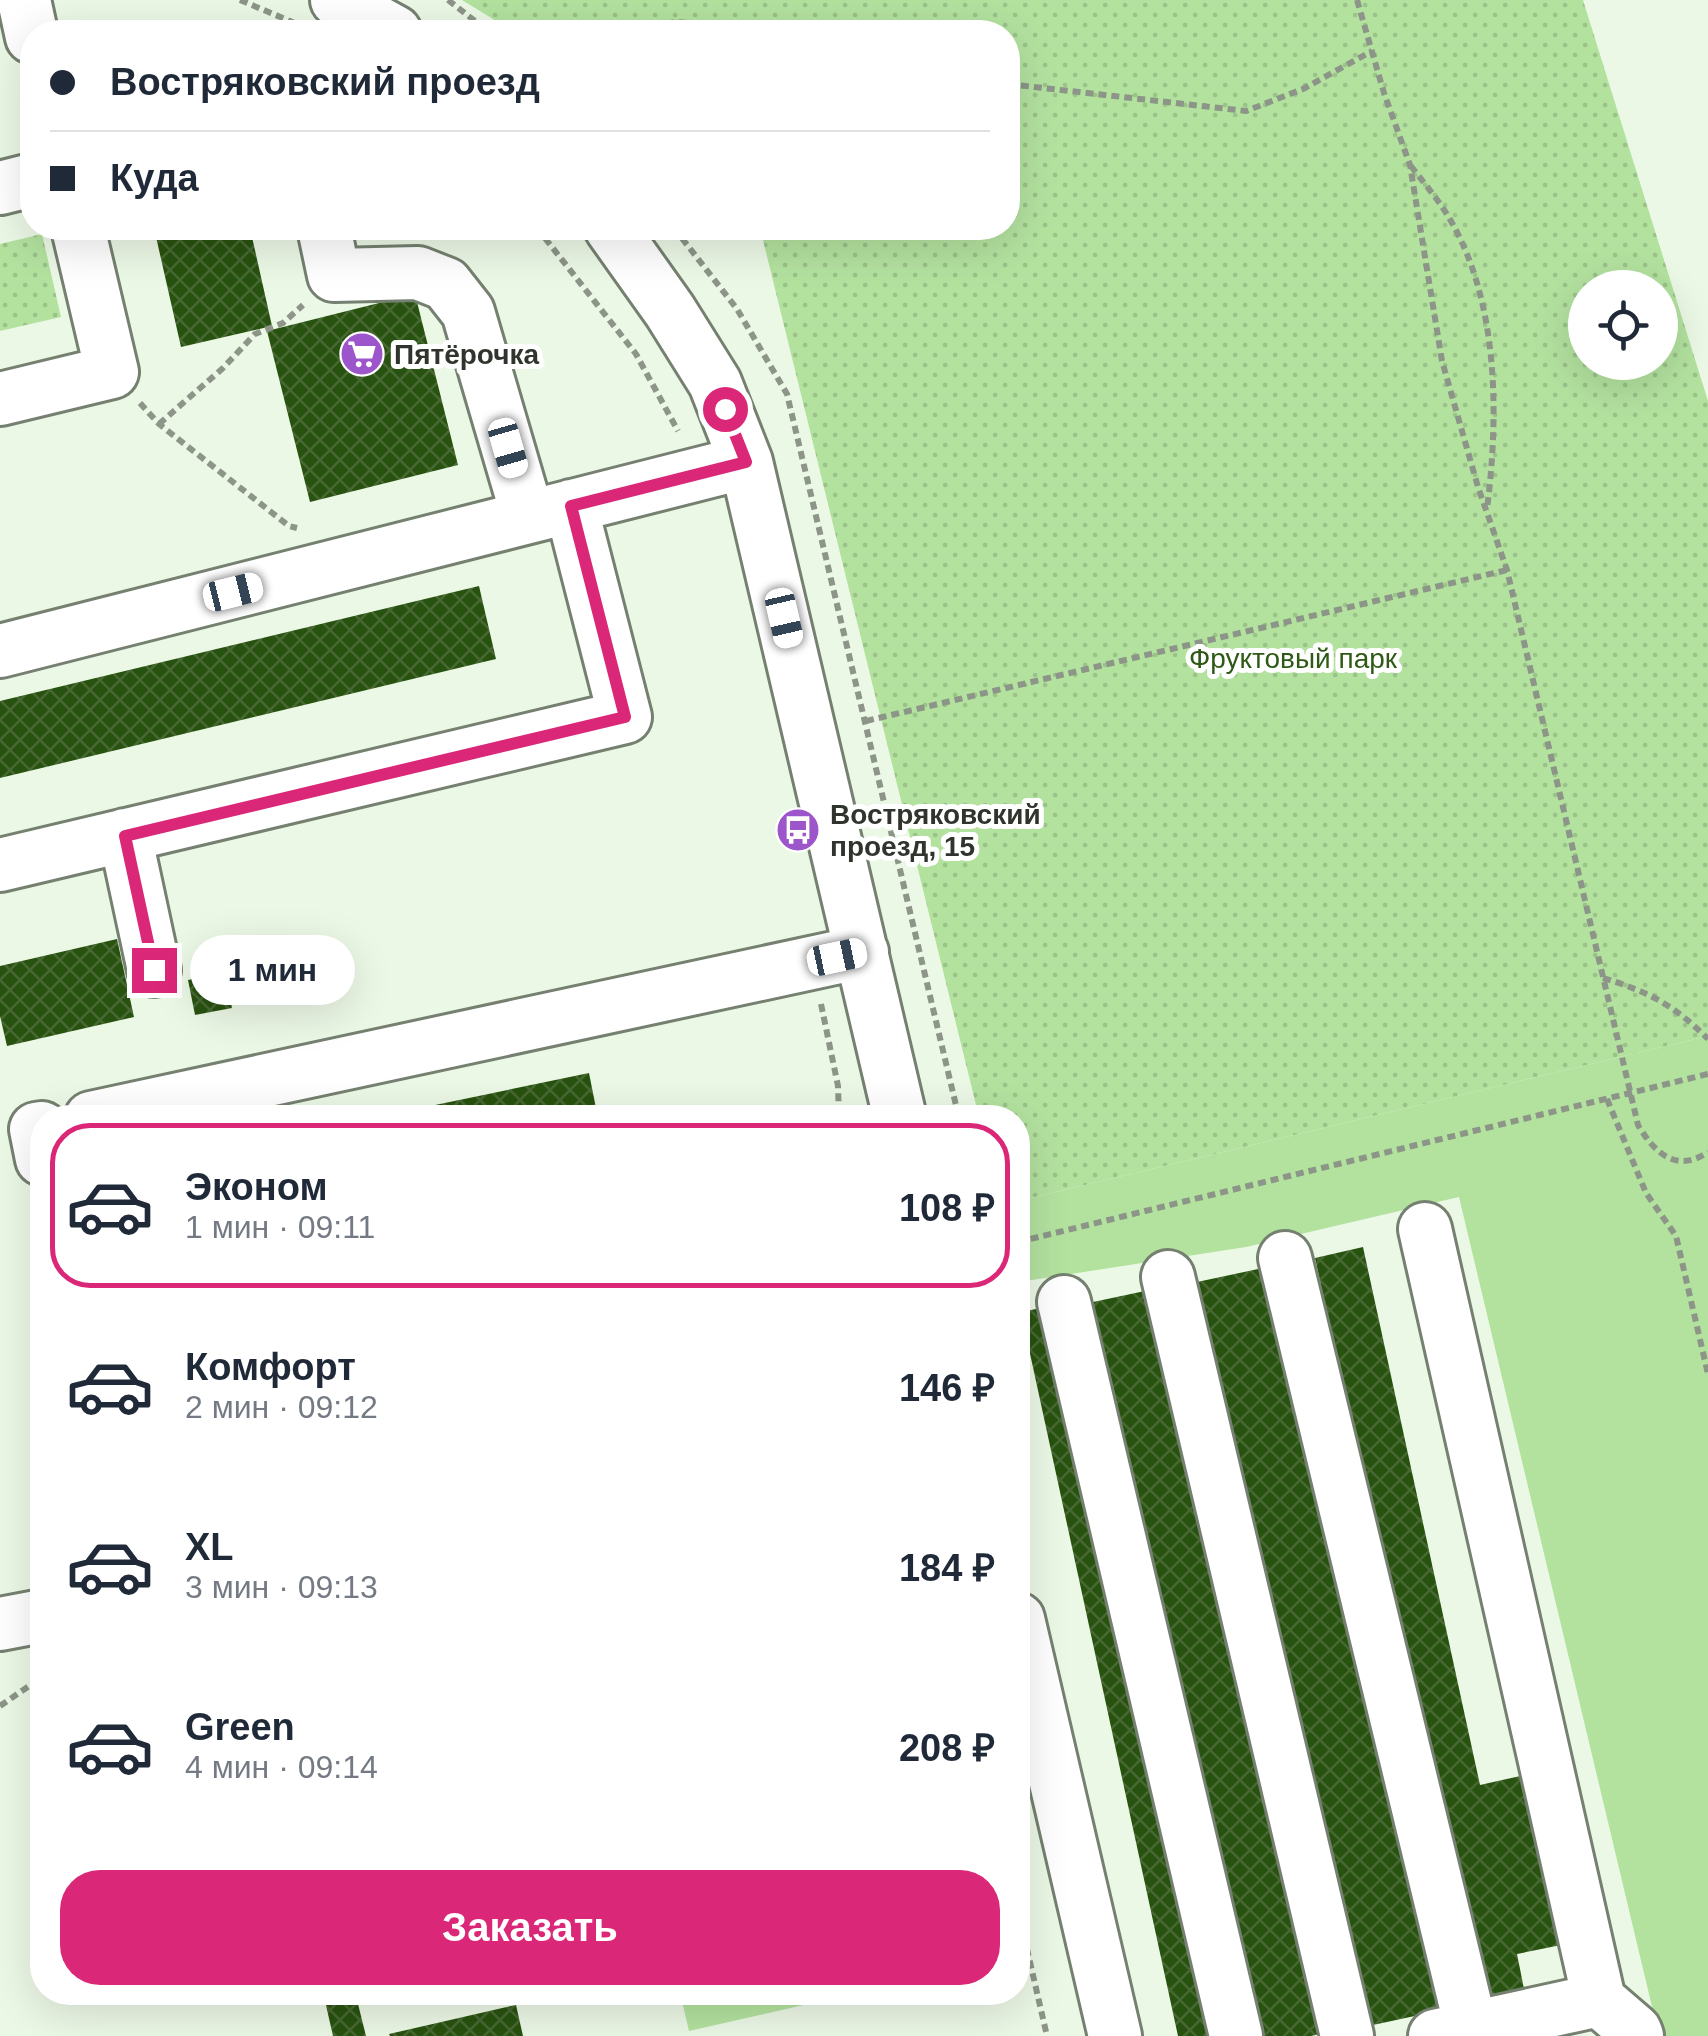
<!DOCTYPE html>
<html lang="ru">
<meta charset="utf-8">
<style>
body{margin:0;font-family:Helvetica,sans-serif;background:#f6f6f7;color:#1f2937;height:100vh;display:flex;flex-direction:column;font-size:38px;white-space:nowrap}
*{box-sizing:border-box;margin:0}
p{font-size:32px;color:#747a83}
.icon{flex:none;width:55px;height:55px;fill:none;stroke:currentColor;stroke-width:2;stroke-linecap:round;stroke-linejoin:round}
.map{position:relative;flex:1;overflow:hidden}
.sheet{position:absolute;left:30px;top:1105px;width:1000px;height:900px;display:flex;flex-direction:column;background:#fff;border-radius:40px;box-shadow:0 10px 40px #0002}
.sheet>*{flex:none}
.top-card{position:absolute;left:20px;top:20px;width:1000px;height:220px;border-radius:40px;box-shadow:0 10px 40px #0002;display:grid;align-content:center;height:220px;padding:0 30px;background:#fff}
.buttons{position:absolute;left:1568px;top:270px;display:grid;gap:20px}
.buttons a{display:grid;place-items:center;width:110px;height:110px;border-radius:50%;background:#fff;box-shadow:0 10px 40px #0002;font-size:50px}
.end{position:absolute;width:45px;height:45px;margin:-22px;border:12px solid #db2777;background:#fff;box-shadow:0 0 0 5px #fff}
.from{border-radius:50%}
.bubble{position:absolute;height:70px;border-radius:35px;background:#fff;box-shadow:0 10px 40px #0002;font-size:32px;font-weight:800;line-height:70px;text-align:center}
.car{position:absolute;width:30px;height:60px;margin:-30px -15px;border-radius:12px;box-shadow:0 0 8px 2px #0007;background:linear-gradient(#fff 24%,#345 0 40%,#fff 0 76%,#345 0 86%,#fff 0)}
.top-card b{display:flex;align-items:center;gap:35px;height:95px;font-size:38px}
.top-card b+b{border-top:2px solid #e0e1e3}
.top-card i{width:25px;height:25px;background:#1f2937}
ul{padding:18px 0 0;list-style:none}
li{display:flex;align-items:center;gap:30px;height:165px;margin:0 20px 15px;padding:0 10px;border:5px solid transparent;border-radius:40px}
li div{flex:1}
li b{display:block;font-size:38px}
li em{font-style:normal;font-weight:800}
li.on{border-color:#db2777}
li>.icon{width:90px;height:90px;stroke-width:1.5}
.action{display:flex;gap:20px;margin-top:auto;padding:20px 30px}
.action a{flex:1;height:115px;border-radius:40px;background:#db2777;color:#fff;font-size:40px;font-weight:800;line-height:115px;text-align:center}
.map>svg:first-child{display:block}
.grass{fill:#b3e29f}
.park{fill:url(#park-dots);fill-rule:evenodd}
.building{fill:url(#building-cross-hatch)}
.lines{fill:none;stroke-linecap:round;stroke-linejoin:round}
.minor-casing{stroke:#758070;stroke-width:58}
.path{stroke:#8c9588;stroke-width:6;stroke-dasharray:8 5;stroke-linecap:butt}
.minor{stroke:#fff;stroke-width:52}
.route{stroke:#db2777;stroke-width:12}
.labels{text-anchor:middle;dominant-baseline:central;stroke-width:10;stroke-linejoin:round;paint-order:stroke}
.poi-label{font-size:28px;font-weight:bold;fill:#2f342d;stroke:#fff;text-anchor:start}
.park-label{font-size:28px;fill:#2e5a15;stroke:#fff}
</style>
<div class="map">
<svg width="1708" height="2036" viewBox="0 0 1708 2036">
<defs>
<pattern id="park-dots" width="8" height="8" patternUnits="userSpaceOnUse" patternTransform="scale(2.5)"><rect width="8" height="8" fill="#b3e29f"/><path d="M2 2h.1M6 6h.1" fill="none" stroke="#9ac289" stroke-width="1.8" stroke-linecap="round"/></pattern>
<pattern id="building-cross-hatch" width="8" height="8" patternUnits="userSpaceOnUse" patternTransform="scale(2.5)"><rect width="8" height="8" fill="#28520f"/><path d="M0 0l8 8M0 8l8-8" fill="none" stroke="#476832"/></pattern>
</defs>
<rect width="100%" height="100%" fill="#ecf8e6"/>
<path class="grass" d="M 1708,1036 L 1708,2036 L 1659,2036 L 1459,1197 L 1246,1247 L 1019,1282 L 1018,1201 Z
M 680,1993 L 680,1992 L 856,1993 L 689,2031 Z"/>
<path class="park" d="M 462,0 L 1583,0 L 1708,401 L 1708,1036 L 1018,1201 L 1018,1118 L 979,1117 L 760,228 L 1008,228 L 1008,32 L 514,32 ZM 1585,288 L 1660,288 L 1660,362 L 1585,362 Z
M 42,234 L 61,317 L 0,331 L 0,244 Z"/>
<path class="building" d="M 154,228 L 250,228 L 272,326 L 181,347 Z
M 415,294 L 458,465 L 310,502 L 267,331 Z
M 479,586 L 496,659 L 0,778 L 0,701 Z
M 117,939 L 134,1017 L 7,1046 L 0,1016 L 0,966 Z
M 225,972 L 232,1008 L 195,1015 L 188,980 Z
M 589,1073 L 598,1118 L 383,1118 L 382,1116 Z
M 1363,1247 L 1480,1785 L 1529,1774 L 1566,1944 L 1517,1954 L 1525,1994 L 1478,2005 L 1315,1258 Z
M 1277,1265 L 1438,2011 L 1359,2028 L 1197,1282 Z
M 1159,1288 L 1320,2034 L 1311,2036 L 1238,2036 L 1079,1305 Z
M 1051,1306 L 1210,2036 L 1178,2036 L 1021,1312 Z
M 323,1992 L 355,1992 L 366,2036 L 333,2036 Z
M 516,2005 L 523,2036 L 390,2036 L 389,2034 Z"/>
<g class="lines">
<defs>
<path id="minor" d="M 24,0 L 32,37
M 337,0 L 395,32
M 0,188 L 32,180
M 324,228 L 334,275 L 418,273 L 446,284 L 468,312 L 528,517
M 611,228 L 670,311 L 715,383 L 746,462 L 900,1118
M 0,399 L 112,372 L 78,228
M 0,651 L 746,462
M 125,835 L 154,970
M 0,865 L 625,717 L 571,506
M 91,1118 L 862,952
M 42,1128 L 36,1129 L 42,1159
M 1425,1229 L 1599,2000 L 1635,2031 L 1637,2036
M 1285,1258 L 1473,2036
M 1168,1277 L 1347,2036
M 1064,1302 L 1236,2036
M 1018,1619 L 1115,2036
M 0,1624 L 42,1616
M 1435,2036 L 1599,2000"/>
</defs>
<use href="#minor" class="minor-casing"/>
<path class="path" d="M 240,0 L 297,24
M 448,0 L 489,32
M 1357,0 L 1384,93 L 1410,165 L 1442,361 L 1478,487 L 1507,570 L 1638,1125 C 1654,1152 1676,1174 1708,1152
M 628,32 L 675,22 L 799,32
M 1008,84 L 1246,111 L 1303,89 L 1372,51
M 1411,166 C 1423,182 1437,198 1448,216 C 1499,300 1499,415 1487,509
M 537,228 L 636,354 L 678,431
M 674,228 L 737,309 L 787,394 L 959,1118
M 140,403 L 159,424 L 289,526 L 297,528
M 159,424 L 223,368 L 255,334 L 283,323 L 303,305
M 866,721 L 1507,570
M 1603,978 C 1649,992 1674,1005 1708,1039
M 821,1004 L 838,1086 L 839,1118
M 1607,1099 L 1646,1193 L 1676,1236 L 1708,1374
M 1018,1242 L 1708,1074
M 0,1706 L 42,1677
M 1018,1910 L 1047,2036"/>
<use href="#minor" class="minor"/>
</g>
<g class="lines">
<path class="route" d="M 154,970 L 125,836 L 625,717 L 571,506 L 746,462 L 725,409"/>
</g>
<defs>
<symbol id="supermarket-disc" viewBox="-11 -11 22 22"><circle r="9.5" fill="#9c55ca" stroke="#fff"/><path d="M-6-5.5h2.5l.6 2H6L4.5 2H-2.5L-4.4-4H-6ZM-1.5 3.2a1.3 1.3 0 1 0 .1 0ZM3 3.2a1.3 1.3 0 1 0 .1 0Z" fill="#fff"/></symbol>
<symbol id="bus-disc" viewBox="-11 -11 22 22"><circle r="9.5" fill="#9c55ca" stroke="#fff"/><path d="M-5-6H5V4H4V6H2V4H-2V6H-4V4H-5ZM-3.5-4V0h7V-4ZM-3.5 1.2v1.5H-2V1.2ZM2 1.2v1.5H3.5V1.2Z" fill="#fff"/></symbol>
</defs>
<g fill-rule="evenodd">
<use href="#supermarket-disc" x="337" y="329" width="50" height="50"/>
<use href="#bus-disc" x="773" y="805" width="50" height="50"/>
</g>
<g class="labels">
<g class="poi-label">
<text x="394" y="354">Пятёрочка</text>
<text x="830" y="814">Востряковский<tspan x="830" dy="32">проезд, 15</tspan></text>
</g>
<g class="park-label">
<text x="1293" y="658">Фруктовый парк</text>
</g>
</g>
</svg>
<div class="buttons">
<a><svg class="icon" aria-label="locate" viewBox="0 0 24 24"><circle cx="12" cy="12" r="6"/><path d="M12 2v4M12 18v4M2 12h4M18 12h4"/></svg></a>
</div>
<i class="end from" style="left:725px;top:409px"></i>
<i class="end" style="left:154px;top:970px"></i>
<div class="bubble" style="left:190px;top:935px;width:165px">1 мин</div>
<i class="car" style="left:508px;top:448px;rotate:164deg"></i>
<i class="car" style="left:233px;top:592px;rotate:76deg"></i>
<i class="car" style="left:784px;top:618px;rotate:167deg"></i>
<i class="car" style="left:837px;top:957px;rotate:78deg"></i>
<div class="top-card">
<b><i class="from"></i>Востряковский проезд</b>
<b><i></i>Куда</b>
</div>
<section class="sheet">
<ul>
<li class="on"><svg class="icon" aria-label="car" viewBox="0 0 24 24"><path d="M5 17H2v-5l4-1 3-4h7l3 4 3 1v5h-3M9 17h6M6 11h13"/><circle cx="7" cy="17" r="2"/><circle cx="17" cy="17" r="2"/></svg><div><b>Эконом</b><p>1 мин · 09:11</p></div><em>108 ₽</em></li>
<li><svg class="icon" aria-label="car" viewBox="0 0 24 24"><path d="M5 17H2v-5l4-1 3-4h7l3 4 3 1v5h-3M9 17h6M6 11h13"/><circle cx="7" cy="17" r="2"/><circle cx="17" cy="17" r="2"/></svg><div><b>Комфорт</b><p>2 мин · 09:12</p></div><em>146 ₽</em></li>
<li><svg class="icon" aria-label="car" viewBox="0 0 24 24"><path d="M5 17H2v-5l4-1 3-4h7l3 4 3 1v5h-3M9 17h6M6 11h13"/><circle cx="7" cy="17" r="2"/><circle cx="17" cy="17" r="2"/></svg><div><b>XL</b><p>3 мин · 09:13</p></div><em>184 ₽</em></li>
<li><svg class="icon" aria-label="car" viewBox="0 0 24 24"><path d="M5 17H2v-5l4-1 3-4h7l3 4 3 1v5h-3M9 17h6M6 11h13"/><circle cx="7" cy="17" r="2"/><circle cx="17" cy="17" r="2"/></svg><div><b>Green</b><p>4 мин · 09:14</p></div><em>208 ₽</em></li>
</ul>
<div class="action"><a>Заказать</a></div>
</section>
</div>
